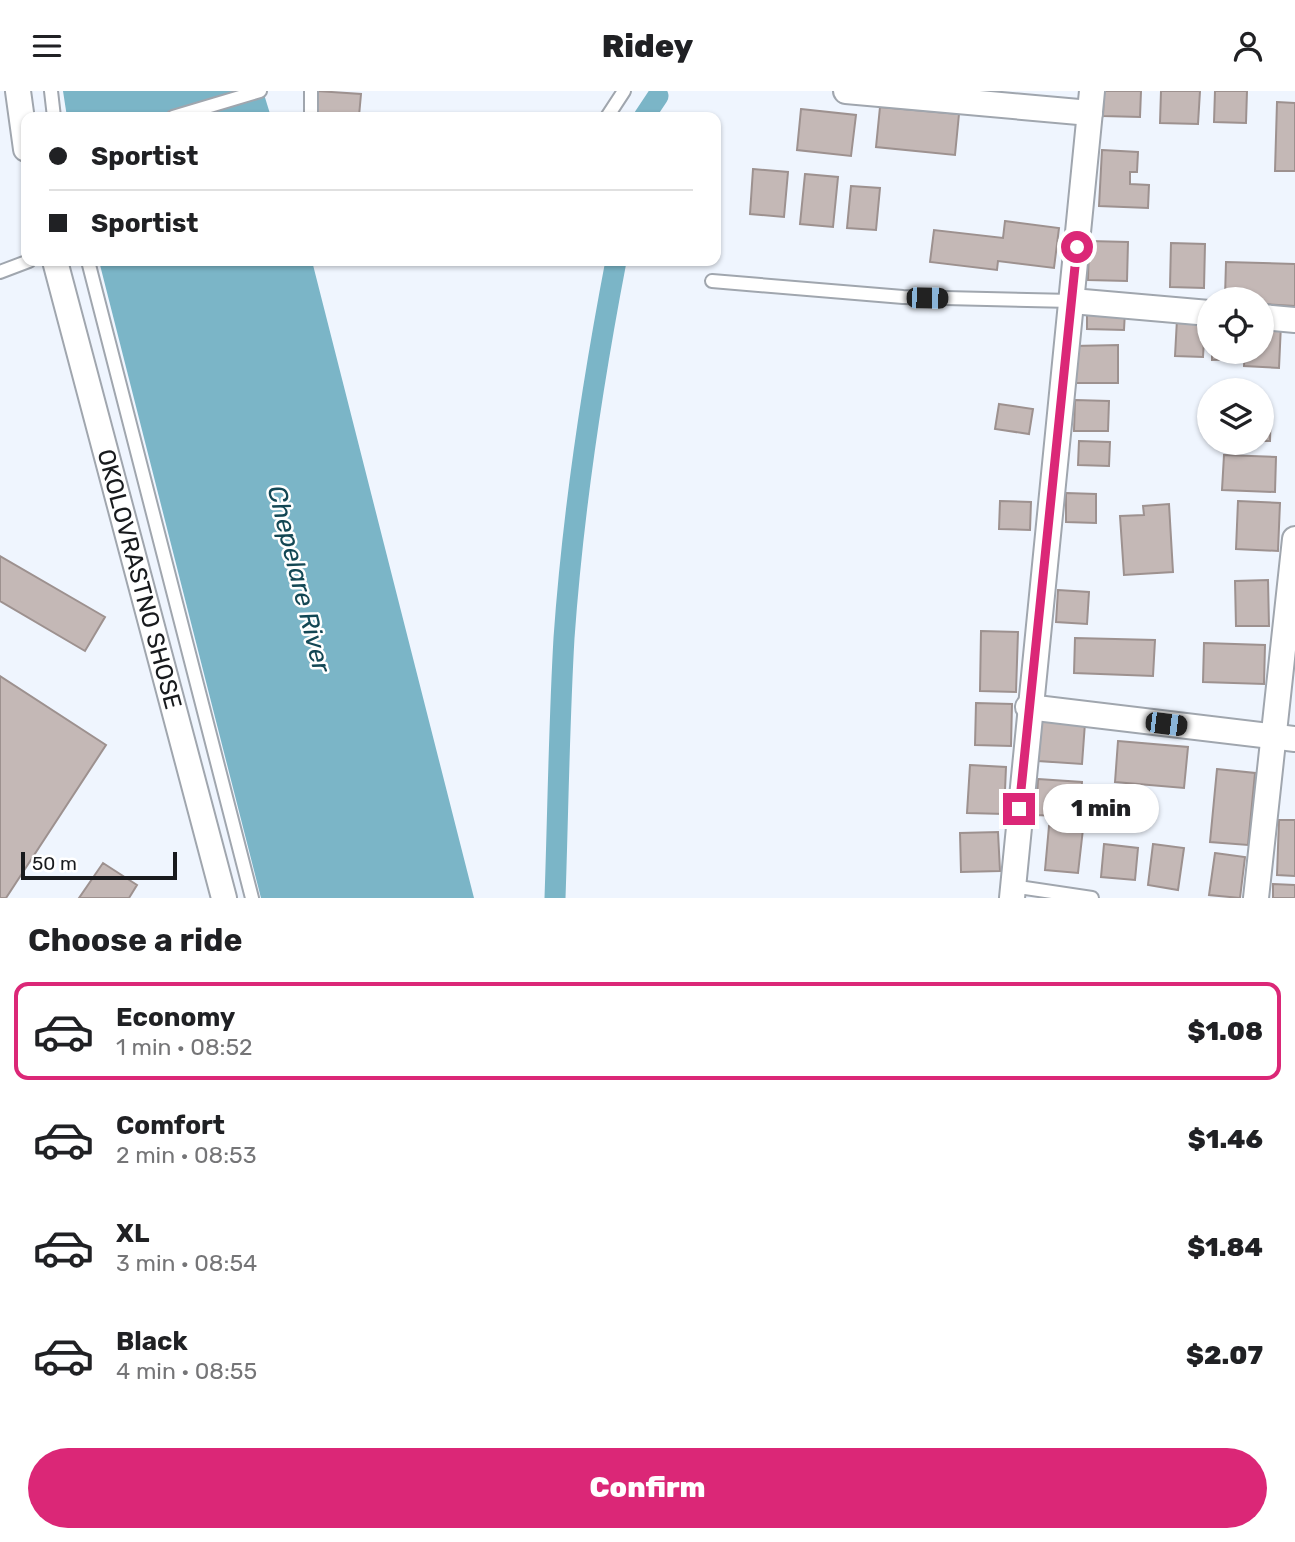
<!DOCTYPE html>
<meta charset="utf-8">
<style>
body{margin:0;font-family:Rubik,sans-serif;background:#f6f6f6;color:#202124;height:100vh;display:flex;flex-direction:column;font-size:26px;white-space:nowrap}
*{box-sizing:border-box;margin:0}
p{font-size:23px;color:#757577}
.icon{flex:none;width:38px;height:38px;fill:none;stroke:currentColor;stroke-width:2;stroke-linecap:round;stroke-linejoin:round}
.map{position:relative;height:807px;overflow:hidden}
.sheet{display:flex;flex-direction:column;background:#fff;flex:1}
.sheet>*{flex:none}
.top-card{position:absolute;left:21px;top:21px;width:700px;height:154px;border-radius:14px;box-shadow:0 2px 5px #0004;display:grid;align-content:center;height:154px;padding:0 28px;background:#fff}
.buttons{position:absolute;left:1197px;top:196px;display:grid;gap:14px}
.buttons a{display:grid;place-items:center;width:77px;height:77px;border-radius:50%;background:#fff;box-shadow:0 2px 5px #0004;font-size:35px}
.scale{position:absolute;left:21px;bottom:18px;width:156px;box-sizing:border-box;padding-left:7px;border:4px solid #181a1d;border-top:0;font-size:19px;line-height:24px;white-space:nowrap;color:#181a1d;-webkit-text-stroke:5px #fff;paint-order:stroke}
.end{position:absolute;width:32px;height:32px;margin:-16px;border:9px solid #db2777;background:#fff;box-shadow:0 0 0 4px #fff}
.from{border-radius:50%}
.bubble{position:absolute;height:49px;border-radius:24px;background:#fff;box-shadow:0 2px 5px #0004;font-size:23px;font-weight:800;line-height:49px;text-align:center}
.car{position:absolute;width:21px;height:42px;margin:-21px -10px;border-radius:9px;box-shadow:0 0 5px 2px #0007;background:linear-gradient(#222 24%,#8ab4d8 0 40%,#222 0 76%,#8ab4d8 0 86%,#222 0)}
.top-card b{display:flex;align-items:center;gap:24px;height:66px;font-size:26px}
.top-card b+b{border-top:2px solid #e0e0e0}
.top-card i{width:18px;height:18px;background:#202124}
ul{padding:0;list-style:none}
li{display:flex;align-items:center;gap:21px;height:98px;margin:0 14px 10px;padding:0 14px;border:4px solid transparent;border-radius:14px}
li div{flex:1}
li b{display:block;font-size:26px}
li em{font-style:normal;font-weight:800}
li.on{border-color:#db2777}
li>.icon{width:63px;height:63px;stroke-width:1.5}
h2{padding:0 28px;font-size:32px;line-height:84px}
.button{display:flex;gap:14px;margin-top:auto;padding:14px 28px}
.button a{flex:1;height:80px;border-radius:42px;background:#db2777;color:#fff;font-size:28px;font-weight:800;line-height:80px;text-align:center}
header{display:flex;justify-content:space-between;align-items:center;height:91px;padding:0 28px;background:#fff;font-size:32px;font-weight:800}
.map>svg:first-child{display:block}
.water{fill:#7bb5c7}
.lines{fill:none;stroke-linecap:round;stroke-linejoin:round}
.canal{stroke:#7bb5c7;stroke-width:21}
.building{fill:#c4b8b6;stroke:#9d918f;stroke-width:2}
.lane-casing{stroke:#a0a6ae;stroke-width:16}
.street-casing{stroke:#a0a6ae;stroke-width:28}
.lane{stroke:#fff;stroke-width:12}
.street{stroke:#fff;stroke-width:24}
.route{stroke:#db2777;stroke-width:9}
.labels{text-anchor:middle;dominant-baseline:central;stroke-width:5;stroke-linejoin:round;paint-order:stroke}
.street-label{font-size:24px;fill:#181a1d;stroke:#fff}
.water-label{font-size:26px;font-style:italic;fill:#134754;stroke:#fff}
</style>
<header><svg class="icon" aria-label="menu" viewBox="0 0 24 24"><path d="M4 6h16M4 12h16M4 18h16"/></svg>Ridey<svg class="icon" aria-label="person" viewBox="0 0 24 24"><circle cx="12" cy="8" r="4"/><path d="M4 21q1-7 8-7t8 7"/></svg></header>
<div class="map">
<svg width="1295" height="807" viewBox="0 0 1295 807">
<rect width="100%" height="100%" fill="#eff5fe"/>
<path class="water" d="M 63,0 L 263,0 L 271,26 L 67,26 Z
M 99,170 L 312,170 L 474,807 L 261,807 Z"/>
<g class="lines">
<path class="canal" d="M 644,26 L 658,5
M 555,807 C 558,721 559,634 564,547 C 573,420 592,295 616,170"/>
</g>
<path class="building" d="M 317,0 L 361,3 L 359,25 L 370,26 L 315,26 Z
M 1104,0 L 1141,0 L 1140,26 L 1103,25 Z
M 1161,0 L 1200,0 L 1198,33 L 1160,32 Z
M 1215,0 L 1247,0 L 1246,32 L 1214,31 Z
M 1277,11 L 1295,12 L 1295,80 L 1275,80 Z
M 880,16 L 959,23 L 955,64 L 876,56 Z
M 801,18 L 856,24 L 851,65 L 797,59 Z
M 1102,59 L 1138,61 L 1137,81 L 1130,81 L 1130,93 L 1149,94 L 1148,117 L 1099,115 Z
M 753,78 L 788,81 L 784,126 L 750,123 Z
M 805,83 L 838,86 L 833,136 L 800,133 Z
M 851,95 L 880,97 L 876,139 L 847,137 Z
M 1005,130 L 1059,137 L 1054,177 L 998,170 L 997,179 L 930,171 L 934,139 L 1003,147 Z
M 1089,150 L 1128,151 L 1127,190 L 1088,189 Z
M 1171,152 L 1205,153 L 1204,197 L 1170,196 Z
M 1226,171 L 1295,173 L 1295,215 L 1262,213 L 1262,208 L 1225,206 Z
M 1087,218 L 1125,220 L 1124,239 L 1087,238 Z
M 1177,228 L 1205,230 L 1203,266 L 1175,265 Z
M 1262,232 L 1281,233 L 1279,277 L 1244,275 L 1245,261 L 1262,261 Z
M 1118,254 L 1118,292 L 1075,292 L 1074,255 Z
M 1212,261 L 1242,261 L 1242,268 L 1212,269 Z
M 1075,309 L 1109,310 L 1108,340 L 1074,340 Z
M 999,313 L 1033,318 L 1029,343 L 995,338 Z
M 1262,316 L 1271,316 L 1270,350 L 1262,350 Z
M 1079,350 L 1110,351 L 1109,375 L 1078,374 Z
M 1224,364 L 1276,366 L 1275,401 L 1222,399 Z
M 1066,402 L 1096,403 L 1096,432 L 1066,431 Z
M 1000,410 L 1031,411 L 1030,439 L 999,438 Z
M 1238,410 L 1280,412 L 1278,460 L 1236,458 Z
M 1169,413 L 1173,481 L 1124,484 L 1120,425 L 1144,424 L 1143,415 Z
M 0,465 L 105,526 L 85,560 L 0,510 Z
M 1268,489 L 1269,535 L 1236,535 L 1235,490 Z
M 1058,499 L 1089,501 L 1087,533 L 1056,531 Z
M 981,540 L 1018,541 L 1016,601 L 980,600 Z
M 1075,547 L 1155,549 L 1153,585 L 1074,582 Z
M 1204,552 L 1265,554 L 1264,593 L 1203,591 Z
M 0,585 L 106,654 L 6,807 L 0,807 Z
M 976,612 L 1012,613 L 1011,655 L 975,654 Z
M 1042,628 L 1085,632 L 1082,673 L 1038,670 Z
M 1118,650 L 1188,656 L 1184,697 L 1115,691 Z
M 970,674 L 1006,676 L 1004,723 L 967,722 Z
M 1217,678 L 1255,682 L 1248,754 L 1210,751 Z
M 1038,688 L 1082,691 L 1080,726 L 1036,724 Z
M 1279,729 L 1295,729 L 1295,785 L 1277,784 Z
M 1049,735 L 1083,738 L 1078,782 L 1045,779 Z
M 998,741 L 1000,780 L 961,781 L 960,742 Z
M 1104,753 L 1138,757 L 1135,789 L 1101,786 Z
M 1153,753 L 1184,757 L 1178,799 L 1148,794 Z
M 1215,762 L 1245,766 L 1240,807 L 1209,804 Z
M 103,772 L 137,794 L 129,807 L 79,807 Z
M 1273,793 L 1295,794 L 1295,807 L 1273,807 Z"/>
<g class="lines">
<defs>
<path id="lane" d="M 51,0 L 54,26
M 311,0 L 311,26
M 173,26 L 260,0
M 607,26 L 624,0
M 88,170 L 252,807
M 0,181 L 29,170
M 712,190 L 903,206 L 1072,210
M 1012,795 L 1092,807"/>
<g id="street">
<path d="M 18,0 L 26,58"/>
<path d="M 846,0 L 1090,22"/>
<path id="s1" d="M 55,170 L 224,807"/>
<path d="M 1072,210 L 1209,222"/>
<path d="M 1262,226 L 1295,229"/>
<path d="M 1028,616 L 1295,648"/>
<path d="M 1012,807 L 1092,0"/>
<path d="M 1256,807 L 1295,448"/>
</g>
</defs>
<use href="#lane" class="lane-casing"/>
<use href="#street" class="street-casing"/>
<use href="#lane" class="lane"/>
<use href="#street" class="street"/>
</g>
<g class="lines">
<path class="route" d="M 1019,718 L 1077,156"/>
</g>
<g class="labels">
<g class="street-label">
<text stroke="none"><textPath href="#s1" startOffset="329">OKOLOVRASTNO SHOSE</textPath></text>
</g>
<g class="water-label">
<text transform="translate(299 488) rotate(76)">Chepelare River</text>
</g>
</g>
</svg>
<div class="buttons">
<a><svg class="icon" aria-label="locate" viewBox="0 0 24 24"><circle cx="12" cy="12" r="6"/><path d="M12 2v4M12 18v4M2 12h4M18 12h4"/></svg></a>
<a><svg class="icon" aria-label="layers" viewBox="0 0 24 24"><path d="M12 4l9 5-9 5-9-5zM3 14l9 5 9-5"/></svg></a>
</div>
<div class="scale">50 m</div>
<i class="end from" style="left:1077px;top:156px"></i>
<i class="end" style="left:1019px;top:718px"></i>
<div class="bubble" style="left:1043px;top:693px;width:116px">1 min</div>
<i class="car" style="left:927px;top:207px;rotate:91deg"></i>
<i class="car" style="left:1166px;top:633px;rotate:97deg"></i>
<div class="top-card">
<b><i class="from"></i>Sportist</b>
<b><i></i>Sportist</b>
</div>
</div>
<section class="sheet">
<h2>Choose a ride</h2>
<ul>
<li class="on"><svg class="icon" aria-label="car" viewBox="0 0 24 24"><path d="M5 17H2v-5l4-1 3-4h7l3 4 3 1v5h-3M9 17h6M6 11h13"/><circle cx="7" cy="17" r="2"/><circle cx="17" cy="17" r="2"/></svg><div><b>Economy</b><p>1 min · 08:52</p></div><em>$1.08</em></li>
<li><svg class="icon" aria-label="car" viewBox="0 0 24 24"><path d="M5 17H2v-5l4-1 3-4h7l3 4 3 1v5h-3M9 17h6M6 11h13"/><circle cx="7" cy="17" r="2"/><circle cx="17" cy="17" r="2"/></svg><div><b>Comfort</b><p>2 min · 08:53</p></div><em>$1.46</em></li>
<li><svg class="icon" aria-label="car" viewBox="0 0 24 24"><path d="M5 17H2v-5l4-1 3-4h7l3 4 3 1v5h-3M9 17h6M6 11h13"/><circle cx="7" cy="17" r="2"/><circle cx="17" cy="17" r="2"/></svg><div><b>XL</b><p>3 min · 08:54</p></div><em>$1.84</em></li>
<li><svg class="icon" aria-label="car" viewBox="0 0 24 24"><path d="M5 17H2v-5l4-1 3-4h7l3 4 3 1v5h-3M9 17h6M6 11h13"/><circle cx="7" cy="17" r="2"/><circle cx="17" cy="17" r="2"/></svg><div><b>Black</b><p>4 min · 08:55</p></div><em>$2.07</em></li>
</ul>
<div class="button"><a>Confirm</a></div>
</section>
